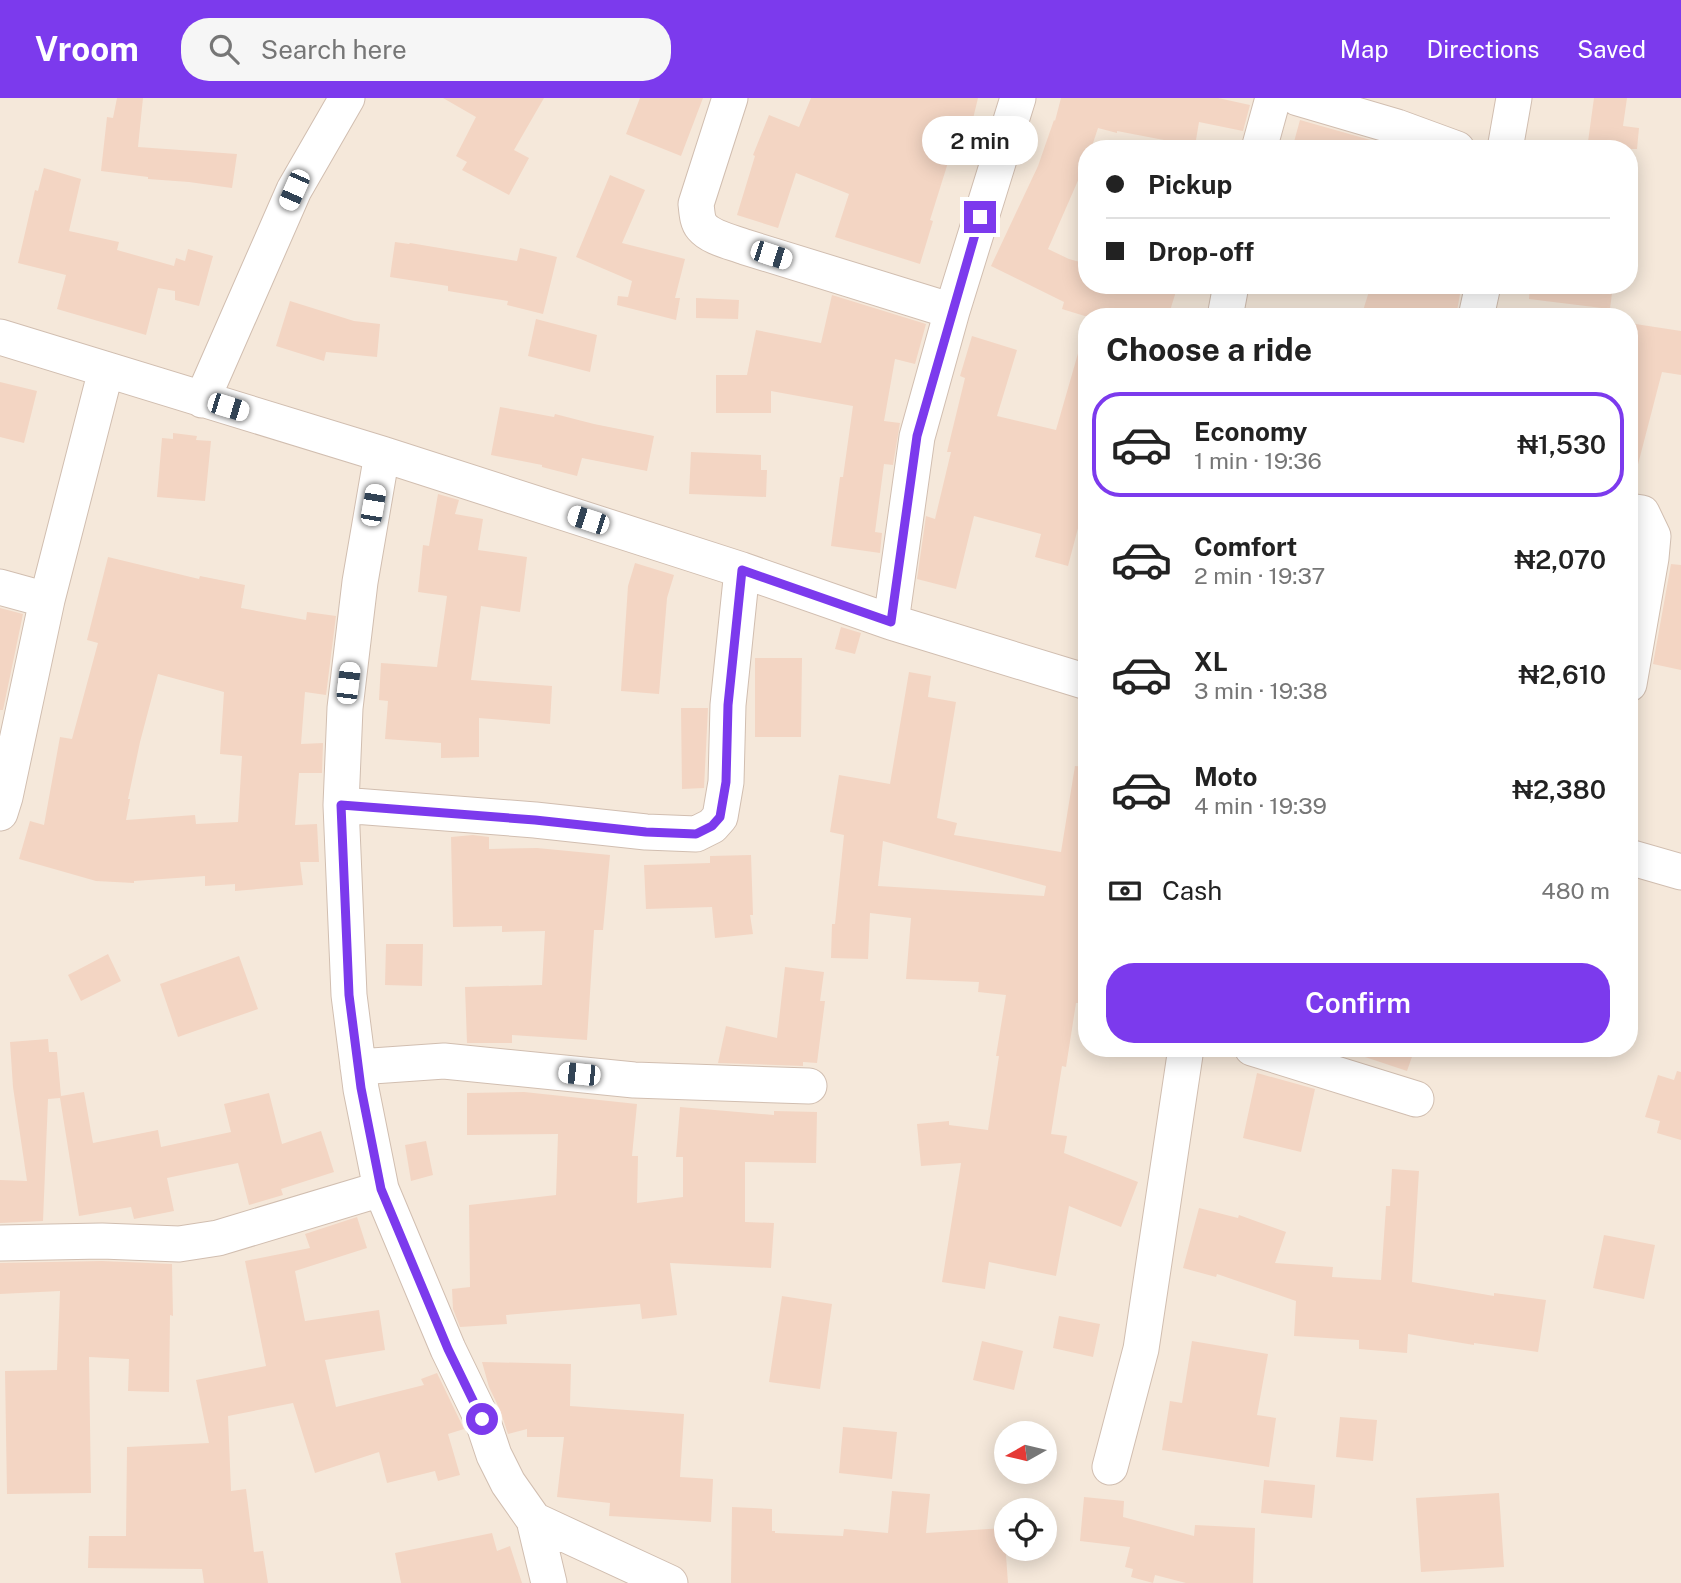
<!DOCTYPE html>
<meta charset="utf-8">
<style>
body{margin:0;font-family:"Public Sans",sans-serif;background:#f6f6f6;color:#222;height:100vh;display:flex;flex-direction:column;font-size:26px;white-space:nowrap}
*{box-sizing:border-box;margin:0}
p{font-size:23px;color:#767676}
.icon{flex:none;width:38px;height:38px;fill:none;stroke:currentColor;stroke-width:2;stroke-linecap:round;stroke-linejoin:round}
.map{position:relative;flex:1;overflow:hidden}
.panel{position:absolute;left:1078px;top:210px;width:560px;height:749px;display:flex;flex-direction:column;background:#fff;border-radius:28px;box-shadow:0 4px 18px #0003}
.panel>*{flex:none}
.top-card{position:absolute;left:1078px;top:42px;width:560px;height:154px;border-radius:28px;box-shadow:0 4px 18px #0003;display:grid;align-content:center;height:154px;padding:0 28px;background:#fff}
.needle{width:46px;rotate:262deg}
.fabs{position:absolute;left:994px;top:1323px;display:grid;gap:14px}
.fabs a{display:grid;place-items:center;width:63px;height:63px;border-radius:50%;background:#fff;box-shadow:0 4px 18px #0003;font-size:35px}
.end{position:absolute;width:32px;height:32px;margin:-16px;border:9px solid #7c3aed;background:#fff;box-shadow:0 0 0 4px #fff}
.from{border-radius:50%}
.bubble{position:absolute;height:49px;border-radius:24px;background:#fff;box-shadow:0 4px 18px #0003;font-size:23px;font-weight:600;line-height:49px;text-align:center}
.car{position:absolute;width:21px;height:42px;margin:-21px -10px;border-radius:9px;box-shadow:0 0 5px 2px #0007;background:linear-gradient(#fff 24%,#345 0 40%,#fff 0 76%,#345 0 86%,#fff 0)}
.top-card b{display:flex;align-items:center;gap:24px;height:66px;font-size:26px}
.top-card b+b{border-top:2px solid #e0e0e0}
.top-card i{width:18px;height:18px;background:#222}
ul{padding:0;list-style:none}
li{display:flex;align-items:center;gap:21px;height:105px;margin:0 14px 10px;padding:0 14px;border:4px solid transparent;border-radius:28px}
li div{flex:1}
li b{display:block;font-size:26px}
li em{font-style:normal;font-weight:600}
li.selected{border-color:#7c3aed}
li>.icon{width:63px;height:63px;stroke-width:1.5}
h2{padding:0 28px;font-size:32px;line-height:84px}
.pay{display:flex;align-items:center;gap:18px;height:77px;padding:0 28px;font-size:26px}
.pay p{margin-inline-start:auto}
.button{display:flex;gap:14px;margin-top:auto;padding:14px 28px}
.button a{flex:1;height:80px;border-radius:28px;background:#7c3aed;color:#fff;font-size:28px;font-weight:600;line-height:80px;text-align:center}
header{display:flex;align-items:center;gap:42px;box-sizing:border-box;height:98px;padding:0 35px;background:#7c3aed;color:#fff}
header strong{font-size:33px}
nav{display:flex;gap:38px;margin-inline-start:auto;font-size:24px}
.search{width:490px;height:63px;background:#f6f6f6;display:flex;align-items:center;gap:18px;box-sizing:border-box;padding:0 24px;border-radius:28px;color:#767676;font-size:26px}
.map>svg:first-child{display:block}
.residential{fill:#f5e8da;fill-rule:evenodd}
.building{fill:#f3d5c3;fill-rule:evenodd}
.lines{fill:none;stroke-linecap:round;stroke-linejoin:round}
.minor-casing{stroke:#d1beb0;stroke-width:37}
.minor{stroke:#fff;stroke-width:35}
.route{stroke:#7c3aed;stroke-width:9}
</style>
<header>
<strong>Vroom</strong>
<div class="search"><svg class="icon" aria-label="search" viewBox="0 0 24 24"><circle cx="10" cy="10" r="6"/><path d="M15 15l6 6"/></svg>Search here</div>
<nav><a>Map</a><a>Directions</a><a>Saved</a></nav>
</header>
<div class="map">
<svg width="1681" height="1485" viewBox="0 0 1681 1485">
<rect width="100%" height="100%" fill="#fdf6ec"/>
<path class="residential" d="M 0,0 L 1681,0 L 1681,1485 L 0,1485 ZM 1087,51 L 1629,51 L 1629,187 L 1087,187 ZM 1087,219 L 1629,219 L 1629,950 L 1087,950 ZM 1006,1335 L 1045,1335 L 1045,1374 L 1006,1374 ZM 1006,1412 L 1045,1412 L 1045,1451 L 1006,1451 Z"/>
<path class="building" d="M 117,0 L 143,0 L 138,49 L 237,56 L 232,90 L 189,84 L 148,81 L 148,79 L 101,73 L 107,19 L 113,20 Z
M 443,0 L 544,0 L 514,52 L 529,60 L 509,97 L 462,72 L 467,64 L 456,58 L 476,19 Z
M 640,0 L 703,0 L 681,58 L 626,36 Z
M 811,0 L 978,0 L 964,58 L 951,55 L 930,122 L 933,123 L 920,166 L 835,139 L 849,96 L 796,75 L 778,130 L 737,117 L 755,58 L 753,57 L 769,17 L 799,29 Z
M 1061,0 L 1218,0 L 1250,7 L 1243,33 L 1199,24 L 1195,48 L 1117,33 L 1117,35 L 1098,30 L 1091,51 L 1087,51 L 1087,63 L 1082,78 L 1080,78 L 1048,151 L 1069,161 L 1087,166 L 1087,187 L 1178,187 L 1168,219 L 1088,219 L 1062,211 L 1064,204 L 991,168 L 1038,68 L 1054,22 L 1055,23 Z
M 1594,0 L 1627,0 L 1623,28 L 1639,30 L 1637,51 L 1587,51 Z
M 1300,22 L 1374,43 L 1373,51 L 1292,51 Z
M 44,70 L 81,81 L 69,133 L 119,144 L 117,152 L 174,168 L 176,160 L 185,163 L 188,151 L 213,158 L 199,208 L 175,202 L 175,193 L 158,190 L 146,237 L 57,211 L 66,177 L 18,165 L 35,92 L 38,93 Z
M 610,77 L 645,92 L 622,145 L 685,161 L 675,200 L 680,200 L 676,222 L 617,207 L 618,198 L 628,199 L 632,183 L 576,159 Z
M 395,144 L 409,146 L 410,145 L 517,163 L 520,150 L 557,159 L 543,216 L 507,207 L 508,203 L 448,193 L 448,188 L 390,179 Z
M 1371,187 L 1434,187 L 1460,196 L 1456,219 L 1361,219 Z
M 1530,187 L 1613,187 L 1610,211 L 1529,201 Z
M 832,197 L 926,226 L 915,266 L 895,261 L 884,323 L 900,325 L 893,367 L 884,366 L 875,434 L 882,435 L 880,455 L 831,448 L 840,379 L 843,379 L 853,308 L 771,293 L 771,315 L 716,315 L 716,277 L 747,277 L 756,232 L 821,245 Z
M 696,200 L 739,202 L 738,221 L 696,220 Z
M 290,203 L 354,223 L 380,226 L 377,259 L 326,254 L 324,263 L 276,248 Z
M 536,221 L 597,237 L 590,274 L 528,258 Z
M 1629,225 L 1681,233 L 1681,277 L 1662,274 L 1636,374 L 1629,374 Z
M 972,238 L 1017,252 L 997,318 L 1056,332 L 1081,245 L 1087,246 L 1087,396 L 1068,468 L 1035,459 L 1041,436 L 974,418 L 956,491 L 917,481 L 926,418 L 935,421 L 951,354 L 947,354 L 965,280 L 960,278 Z
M 0,284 L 37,293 L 24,345 L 0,339 Z
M 500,309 L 554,319 L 555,316 L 594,326 L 654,338 L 647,373 L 582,360 L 577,378 L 542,369 L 542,367 L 491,357 Z
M 173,335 L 197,338 L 196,342 L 211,343 L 205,403 L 157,399 L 162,340 L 173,341 Z
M 691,354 L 761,357 L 761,372 L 767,372 L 766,399 L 689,396 Z
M 438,396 L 459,402 L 455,416 L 483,421 L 478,452 L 527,459 L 520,514 L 481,508 L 471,582 L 552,588 L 550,626 L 479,620 L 479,659 L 441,660 L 441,645 L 385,641 L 388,603 L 379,602 L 381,565 L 437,569 L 447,498 L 418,494 L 423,447 L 429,448 Z
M 108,459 L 199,481 L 200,478 L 245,487 L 241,510 L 306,522 L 307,514 L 336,518 L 326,597 L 305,594 L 301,646 L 323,645 L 322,675 L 299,675 L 295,727 L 317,726 L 319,764 L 300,764 L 303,787 L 235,793 L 235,786 L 205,788 L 205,778 L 134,783 L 134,785 L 96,783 L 19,761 L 30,723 L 44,727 L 60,639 L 72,641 L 98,545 L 87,542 ZM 158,576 L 224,594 L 220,656 L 242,658 L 238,724 L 196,726 L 195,717 L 126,722 L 130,701 L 128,701 L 140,644 Z
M 635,465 L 674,477 L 667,500 L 659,596 L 621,593 L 628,488 Z
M 1671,466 L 1681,467 L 1681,572 L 1653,566 Z
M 0,510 L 23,516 L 3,612 L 0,612 Z
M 841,529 L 861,535 L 855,556 L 835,551 Z
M 755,560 L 802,560 L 801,639 L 755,639 Z
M 909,574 L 931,578 L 928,599 L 956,604 L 937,720 L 957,725 L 954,737 L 1061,754 L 1075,668 L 1087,669 L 1087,905 L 1076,905 L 1066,969 L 1062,968 L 1051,1036 L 1067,1038 L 1064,1055 L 1138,1084 L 1121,1129 L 1069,1108 L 1056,1178 L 989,1164 L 985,1191 L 942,1184 L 961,1065 L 921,1068 L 917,1026 L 949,1023 L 949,1027 L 988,1032 L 999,958 L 996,958 L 1006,897 L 978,894 L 979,884 L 906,881 L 911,820 L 870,815 L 868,861 L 831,860 L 832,826 L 835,826 L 844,737 L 830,734 L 839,677 L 890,686 ZM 883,743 L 1046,788 L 1044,798 L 878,788 Z
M 681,610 L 708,610 L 704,690 L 682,691 Z
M 473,737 L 489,739 L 489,751 L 537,750 L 610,757 L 603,832 L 594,832 L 587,942 L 512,937 L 512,945 L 467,945 L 465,889 L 542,887 L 545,833 L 502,834 L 502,828 L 453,829 L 451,739 Z
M 751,757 L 753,817 L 750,817 L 753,836 L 715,840 L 712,809 L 646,811 L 644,767 L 710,765 L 710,758 Z
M 386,846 L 423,846 L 422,888 L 385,887 Z
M 108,856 L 121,883 L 81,903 L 68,877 Z
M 239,858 L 258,911 L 178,939 L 160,886 Z
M 785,869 L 824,874 L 820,903 L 825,903 L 817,965 L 803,964 L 803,968 L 718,965 L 726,928 L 777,940 Z
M 48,941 L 49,954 L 57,954 L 61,998 L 84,994 L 93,1045 L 158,1032 L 161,1049 L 231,1034 L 224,1006 L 269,995 L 282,1046 L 321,1033 L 334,1074 L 281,1091 L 283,1097 L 249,1107 L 238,1065 L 167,1080 L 174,1113 L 134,1121 L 131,1109 L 79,1118 L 60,1000 L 48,1001 L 43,1123 L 0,1125 L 0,1082 L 27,1083 L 13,989 L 10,944 Z
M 1350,950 L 1415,950 L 1407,973 L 1350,954 Z
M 1677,973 L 1681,974 L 1681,1042 L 1657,1035 L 1660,1023 L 1645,1019 L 1658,977 L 1674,982 Z
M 1257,975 L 1315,991 L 1301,1054 L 1243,1040 Z
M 524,994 L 637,1006 L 632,1058 L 638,1058 L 637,1105 L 683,1099 L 683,1059 L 676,1059 L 680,1009 L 774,1017 L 774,1013 L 817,1014 L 816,1065 L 745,1064 L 745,1124 L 774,1125 L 771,1170 L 670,1165 L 677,1217 L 642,1221 L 640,1206 L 506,1217 L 507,1226 L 460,1229 L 453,1211 L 452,1191 L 470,1189 L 469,1107 L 556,1097 L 558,1036 L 467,1037 L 467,995 Z
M 426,1043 L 433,1077 L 411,1083 L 405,1047 Z
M 1392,1071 L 1419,1073 L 1412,1184 L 1494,1198 L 1494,1195 L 1546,1202 L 1538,1254 L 1474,1245 L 1474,1247 L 1408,1236 L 1407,1255 L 1359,1251 L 1359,1242 L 1294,1238 L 1296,1203 L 1217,1176 L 1216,1179 L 1183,1170 L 1199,1110 L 1238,1120 L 1239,1117 L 1286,1134 L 1275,1165 L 1333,1169 L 1332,1179 L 1381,1182 L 1386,1108 L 1390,1108 Z
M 357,1119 L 367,1150 L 295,1173 L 305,1223 L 379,1212 L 385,1252 L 325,1262 L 336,1309 L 424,1287 L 421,1281 L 437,1275 L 464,1331 L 448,1336 L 460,1377 L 438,1383 L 435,1373 L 387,1385 L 379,1354 L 315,1375 L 293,1305 L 228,1318 L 231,1393 L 246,1391 L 254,1454 L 263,1453 L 268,1485 L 204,1485 L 202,1471 L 88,1470 L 89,1438 L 126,1438 L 127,1349 L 209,1345 L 196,1282 L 266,1268 L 245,1163 L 310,1150 L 305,1136 Z
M 1604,1137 L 1655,1147 L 1644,1201 L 1593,1190 Z
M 102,1163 L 172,1166 L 173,1218 L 170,1217 L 169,1294 L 128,1293 L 129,1261 L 89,1259 L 91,1395 L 7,1396 L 5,1273 L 57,1272 L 60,1193 L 0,1196 L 0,1165 Z
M 782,1198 L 832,1206 L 820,1291 L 769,1284 Z
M 1059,1218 L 1100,1226 L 1093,1259 L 1053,1250 Z
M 982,1243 L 1023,1253 L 1014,1292 L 973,1282 Z
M 1192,1243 L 1268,1256 L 1257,1317 L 1276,1320 L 1269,1369 L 1162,1352 L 1170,1303 L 1182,1305 Z
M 482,1264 L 571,1266 L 570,1308 L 684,1316 L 680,1379 L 713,1381 L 711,1424 L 609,1418 L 610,1405 L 557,1399 L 564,1339 L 527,1339 L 527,1331 L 508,1336 L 500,1312 L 489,1289 Z
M 1340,1319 L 1377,1322 L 1373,1363 L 1336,1359 Z
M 843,1329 L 897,1334 L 892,1381 L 839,1375 Z
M 1264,1382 L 1315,1387 L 1312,1420 L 1261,1415 Z
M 892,1393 L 930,1396 L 926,1435 L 1004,1430 L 1008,1485 L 731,1485 L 732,1409 L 772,1411 L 772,1433 L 775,1433 L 775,1435 L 843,1438 L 844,1431 L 888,1435 Z
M 1499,1395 L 1504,1469 L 1421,1474 L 1416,1400 Z
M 1084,1399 L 1124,1403 L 1123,1419 L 1194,1438 L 1195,1427 L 1255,1430 L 1253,1485 L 1186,1485 L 1155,1477 L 1153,1485 L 1131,1479 L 1133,1471 L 1125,1469 L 1130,1449 L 1080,1443 Z
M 492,1435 L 497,1453 L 510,1448 L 522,1485 L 401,1485 L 395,1455 Z"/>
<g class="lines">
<defs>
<path id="minor" d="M 730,0 L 696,106 C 697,114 697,123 702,129 C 711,140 732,144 745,149 L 952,213
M 1298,0 L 1397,29 L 1457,51
M 1259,51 L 1273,0
M 1505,51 L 1514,0
M 1225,219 L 1231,187
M 1476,219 L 1483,187
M 0,239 L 382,356 L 742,472 L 891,524 L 1087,584
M 202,302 L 294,92 L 347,0
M 382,356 L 360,484 L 345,610 L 341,707 L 349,897 L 361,991 L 381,1091 L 448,1251 L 482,1321 L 494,1357 L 508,1385 L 534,1422 L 549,1485
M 1629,413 L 1642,415 L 1653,438 L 1651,460 L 1629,586
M 0,489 L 47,502
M 891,524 L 917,339 L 952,213 L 1018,0
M 341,707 L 535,722 L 646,734 L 696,736 L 712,728 L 720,719 L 726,684 L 728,607 L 742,472
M 0,715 L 5,699 L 47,502 L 106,272
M 1629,759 L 1681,774
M 1252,950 L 1416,1001
M 358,969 L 444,963 L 634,982 L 809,988
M 0,1145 L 102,1143 L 179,1146 L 218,1140 L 381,1091
M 1110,1369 L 1141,1251 L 1186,950
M 534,1422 L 670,1485"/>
</defs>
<use href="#minor" class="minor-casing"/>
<use href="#minor" class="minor"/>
</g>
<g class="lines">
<path class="route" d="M 482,1321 L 448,1251 L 381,1091 L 361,990 L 349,897 L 341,707 L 535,722 L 646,734 L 696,736 L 712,728 L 720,719 L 726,684 L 728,607 L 742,472 L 891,524 L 917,338 L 980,119"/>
</g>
</svg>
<div class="fabs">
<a><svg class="needle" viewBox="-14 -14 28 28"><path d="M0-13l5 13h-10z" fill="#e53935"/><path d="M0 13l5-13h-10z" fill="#767676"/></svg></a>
<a><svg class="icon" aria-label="locate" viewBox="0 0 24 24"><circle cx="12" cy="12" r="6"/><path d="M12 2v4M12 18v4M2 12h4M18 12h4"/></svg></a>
</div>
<i class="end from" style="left:482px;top:1321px"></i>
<i class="end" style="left:980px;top:119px"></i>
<div class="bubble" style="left:922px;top:18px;width:116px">2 min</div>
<i class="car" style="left:294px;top:92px;rotate:204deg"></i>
<i class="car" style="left:771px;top:157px;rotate:108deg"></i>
<i class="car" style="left:228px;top:309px;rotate:107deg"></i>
<i class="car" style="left:373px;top:407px;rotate:10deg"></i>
<i class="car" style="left:588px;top:422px;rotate:288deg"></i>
<i class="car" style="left:348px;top:585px;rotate:7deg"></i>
<i class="car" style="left:579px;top:976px;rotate:276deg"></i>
<div class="top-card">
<b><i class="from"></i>Pickup</b>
<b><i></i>Drop-off</b>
</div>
<section class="panel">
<h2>Choose a ride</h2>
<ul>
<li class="selected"><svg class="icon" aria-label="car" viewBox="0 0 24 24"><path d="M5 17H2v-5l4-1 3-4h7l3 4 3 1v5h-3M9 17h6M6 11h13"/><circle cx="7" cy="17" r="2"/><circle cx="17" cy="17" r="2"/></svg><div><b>Economy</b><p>1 min · 19:36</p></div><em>₦1,530</em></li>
<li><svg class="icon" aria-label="car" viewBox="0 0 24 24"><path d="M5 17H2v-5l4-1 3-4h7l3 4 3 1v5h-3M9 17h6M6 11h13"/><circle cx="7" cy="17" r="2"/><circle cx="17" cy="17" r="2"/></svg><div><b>Comfort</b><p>2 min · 19:37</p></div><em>₦2,070</em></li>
<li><svg class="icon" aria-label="car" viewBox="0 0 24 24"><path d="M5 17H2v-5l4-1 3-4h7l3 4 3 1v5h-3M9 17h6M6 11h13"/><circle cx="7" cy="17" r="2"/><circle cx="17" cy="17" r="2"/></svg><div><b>XL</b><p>3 min · 19:38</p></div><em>₦2,610</em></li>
<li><svg class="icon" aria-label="car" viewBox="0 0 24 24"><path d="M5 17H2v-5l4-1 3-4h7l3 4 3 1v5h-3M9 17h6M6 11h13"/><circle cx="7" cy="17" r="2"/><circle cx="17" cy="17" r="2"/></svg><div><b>Moto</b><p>4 min · 19:39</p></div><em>₦2,380</em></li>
</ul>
<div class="pay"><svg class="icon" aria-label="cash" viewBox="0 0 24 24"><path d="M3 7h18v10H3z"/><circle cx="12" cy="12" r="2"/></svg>Cash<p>480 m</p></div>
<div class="button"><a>Confirm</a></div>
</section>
</div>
